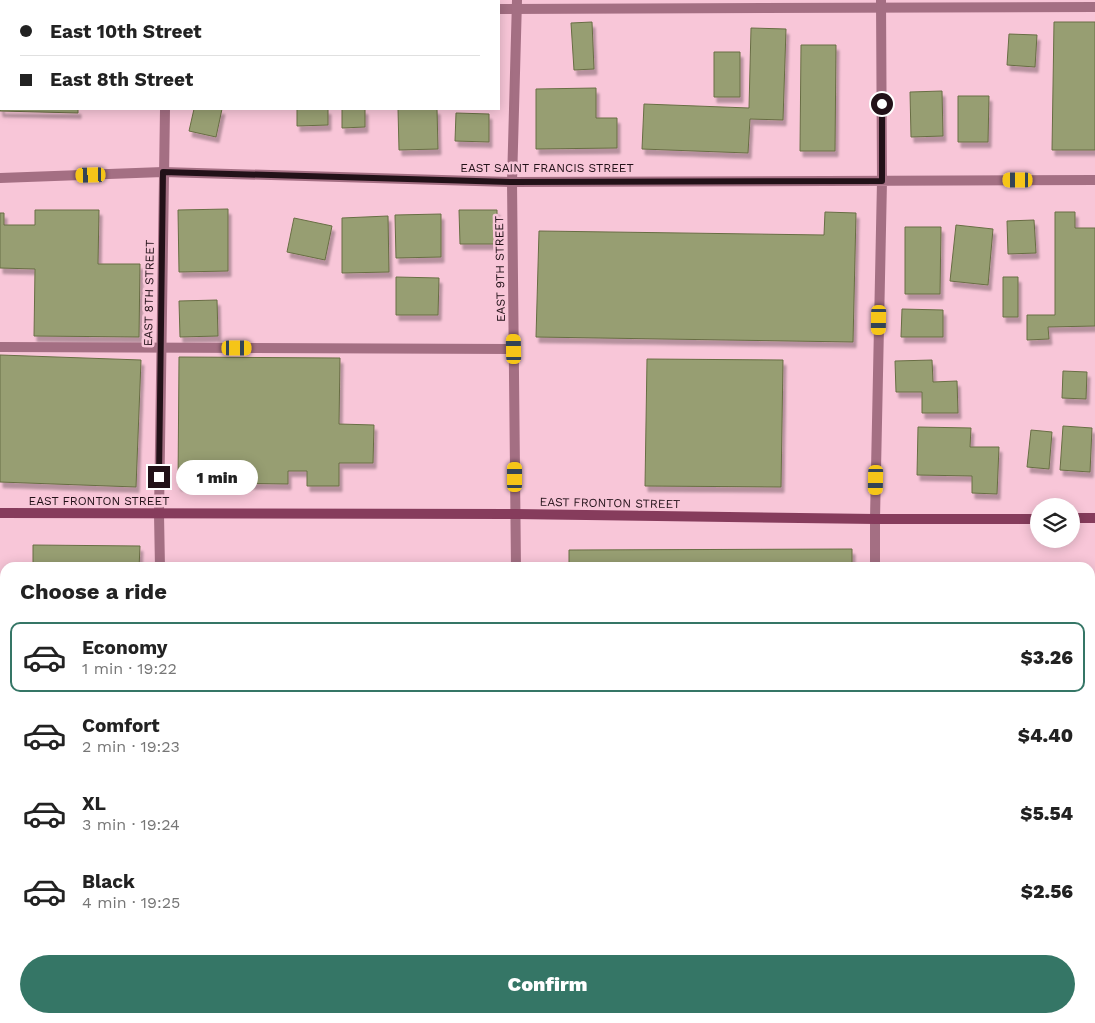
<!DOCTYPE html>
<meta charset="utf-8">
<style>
body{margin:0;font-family:"Work Sans",sans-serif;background:#f6f6f6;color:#222;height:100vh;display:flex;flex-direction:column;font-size:19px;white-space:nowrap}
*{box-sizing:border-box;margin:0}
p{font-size:16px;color:#767676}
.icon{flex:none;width:28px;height:28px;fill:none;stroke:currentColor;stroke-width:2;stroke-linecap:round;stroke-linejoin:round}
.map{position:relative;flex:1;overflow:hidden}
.side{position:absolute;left:0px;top:562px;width:1095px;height:461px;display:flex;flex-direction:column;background:#fff;border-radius:15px 15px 0 0;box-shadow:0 2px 12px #0003}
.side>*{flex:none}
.top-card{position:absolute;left:0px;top:0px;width:500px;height:110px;box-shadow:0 2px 12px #0003;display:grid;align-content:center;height:110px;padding:0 20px;background:#fff}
.tools{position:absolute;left:1030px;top:498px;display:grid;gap:10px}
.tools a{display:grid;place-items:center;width:50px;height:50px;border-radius:50%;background:#fff;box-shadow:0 2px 12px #0003;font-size:25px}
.end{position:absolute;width:22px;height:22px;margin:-11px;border:6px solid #221118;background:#fff;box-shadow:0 0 0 2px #fff}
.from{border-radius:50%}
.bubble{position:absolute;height:35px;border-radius:18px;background:#fff;box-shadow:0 2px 12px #0003;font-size:16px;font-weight:800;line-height:35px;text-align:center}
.car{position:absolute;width:15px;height:30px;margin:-15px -8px;border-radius:6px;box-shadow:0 0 4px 1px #0007;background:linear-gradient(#f5c518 24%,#345 0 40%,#f5c518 0 76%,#345 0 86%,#f5c518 0)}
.top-card b{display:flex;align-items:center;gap:18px;height:48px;font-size:19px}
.top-card b+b{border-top:1px solid #e0e0e0}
.top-card i{width:12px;height:12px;background:#222}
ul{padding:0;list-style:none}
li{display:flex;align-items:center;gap:15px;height:70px;margin:0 10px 8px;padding:0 10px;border:2px solid transparent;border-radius:10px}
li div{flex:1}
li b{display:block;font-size:19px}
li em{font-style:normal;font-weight:800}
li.on{border-color:#357666}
li>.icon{width:45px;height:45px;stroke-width:1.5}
h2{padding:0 20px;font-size:22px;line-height:60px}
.primary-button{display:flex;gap:10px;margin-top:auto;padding:10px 20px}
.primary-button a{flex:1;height:58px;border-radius:30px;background:#357666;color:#fff;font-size:20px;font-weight:800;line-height:58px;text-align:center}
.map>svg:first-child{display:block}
.building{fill:#979e72;stroke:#686e44;filter:url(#shadow)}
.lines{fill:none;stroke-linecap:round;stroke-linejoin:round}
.service{stroke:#a46f83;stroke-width:10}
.minor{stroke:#a46f83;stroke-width:10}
.tertiary{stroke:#a46f83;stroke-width:10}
.secondary{stroke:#863c5c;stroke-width:10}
.route{stroke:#221118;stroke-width:6}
.labels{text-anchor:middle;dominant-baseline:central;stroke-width:5;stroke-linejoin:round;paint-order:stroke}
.street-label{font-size:12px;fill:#221118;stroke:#f8c6d8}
</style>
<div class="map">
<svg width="1095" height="1023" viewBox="0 0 1095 1023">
<defs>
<filter id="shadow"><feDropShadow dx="3" dy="5.5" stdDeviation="1" flood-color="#0004"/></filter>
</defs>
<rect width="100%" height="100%" fill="#f8c6d8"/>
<path class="building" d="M 312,0 L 352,0 L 352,1 L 312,1 Z
M 592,22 L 594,69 L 574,70 L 571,23 Z
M 1054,22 L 1095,22 L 1095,150 L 1052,150 Z
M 751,28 L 786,29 L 783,120 L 750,119 L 748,153 L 642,149 L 644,104 L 749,108 Z
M 1009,34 L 1037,35 L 1035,67 L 1007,65 Z
M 801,45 L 836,45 L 835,151 L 800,151 Z
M 714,52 L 740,52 L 740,97 L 714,97 Z
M 0,64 L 1,64 L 1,109 L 78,109 L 78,113 L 0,111 Z
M 596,88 L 596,118 L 617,118 L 617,148 L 536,149 L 536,89 Z
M 942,91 L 943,136 L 911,137 L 910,92 Z
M 958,96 L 989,96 L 988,142 L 958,142 Z
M 194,109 L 222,109 L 216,137 L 189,131 Z
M 297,109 L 328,109 L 328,125 L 297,126 Z
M 342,109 L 365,109 L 365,127 L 342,128 Z
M 398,109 L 437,109 L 438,149 L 399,150 Z
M 456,113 L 489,114 L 489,142 L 455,141 Z
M 228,209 L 228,271 L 179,272 L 178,210 Z
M 35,210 L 99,210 L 98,264 L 140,264 L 139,337 L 34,336 L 35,269 L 0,268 L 0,213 L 4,213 L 4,225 L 35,225 Z
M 459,210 L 497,210 L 497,244 L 460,244 Z
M 825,212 L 856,213 L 853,342 L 536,337 L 539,231 L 824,235 Z
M 1055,212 L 1075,212 L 1075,228 L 1095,228 L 1095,326 L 1048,327 L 1049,339 L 1027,340 L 1027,315 L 1055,315 Z
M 441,214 L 441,257 L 396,258 L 395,215 Z
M 388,216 L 389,272 L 342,273 L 342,218 Z
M 294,218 L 332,226 L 325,260 L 287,252 Z
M 1034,220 L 1036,253 L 1008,254 L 1007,221 Z
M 956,225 L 993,229 L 988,285 L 950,281 Z
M 905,227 L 941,227 L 940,294 L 905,294 Z
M 396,277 L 439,278 L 438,315 L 396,315 Z
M 1003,277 L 1018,277 L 1018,317 L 1003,317 Z
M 217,300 L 218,336 L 180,337 L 179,301 Z
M 902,309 L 943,310 L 943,337 L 901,337 Z
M 0,355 L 141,360 L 136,487 L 0,482 Z
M 179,357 L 340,358 L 339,424 L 374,425 L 373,463 L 339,463 L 339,486 L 307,486 L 307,471 L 288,471 L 288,484 L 211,483 L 211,485 L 178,485 Z
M 647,359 L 783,360 L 781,487 L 645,486 Z
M 932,360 L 933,382 L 957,381 L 958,413 L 922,413 L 922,392 L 896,392 L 895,361 Z
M 1063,371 L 1087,372 L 1086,399 L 1062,398 Z
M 1063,426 L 1092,428 L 1090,472 L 1060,470 Z
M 918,427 L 971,428 L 970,447 L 999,447 L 997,494 L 972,493 L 972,476 L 917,475 Z
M 1031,430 L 1052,432 L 1049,469 L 1027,467 Z
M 33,545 L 140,546 L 139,568 L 33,568 Z
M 852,549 L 852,568 L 569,568 L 569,550 Z"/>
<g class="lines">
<path class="service" d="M 499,9 L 1095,7
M 0,44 L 1,44
M 0,347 L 513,349"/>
<path class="minor" d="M 167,1 L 167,0
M 875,519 L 875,568
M 160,568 L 159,514 L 165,109
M 516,568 L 512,182 L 517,0
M 0,1015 L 5,1015
M 1090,1017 L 1095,1017
M 432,1019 L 519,1020 L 582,1019
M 872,1019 L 872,1023
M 158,1023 L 158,1019"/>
<path class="tertiary" d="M 0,178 L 163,172 L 512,182 L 1095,180
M 875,519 L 882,181 L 881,0"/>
<path class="secondary" d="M 0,513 L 515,514 L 875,519 L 1039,519
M 1071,518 L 1095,518"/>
</g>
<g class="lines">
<path class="route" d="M 159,477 L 163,172 L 512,182 L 882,181 L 882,104"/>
</g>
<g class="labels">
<g class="street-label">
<text x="547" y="168">EAST SAINT FRANCIS STREET</text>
<text transform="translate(500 269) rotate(-91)">EAST 9TH STREET</text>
<text transform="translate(149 293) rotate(-89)">EAST 8TH STREET</text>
<text x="99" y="501">EAST FRONTON STREET</text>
<text transform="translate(610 503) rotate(1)">EAST FRONTON STREET</text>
</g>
</g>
</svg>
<div class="tools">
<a><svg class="icon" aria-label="layers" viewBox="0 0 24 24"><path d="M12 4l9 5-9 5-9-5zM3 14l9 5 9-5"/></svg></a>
</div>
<i class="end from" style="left:882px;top:104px"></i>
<i class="end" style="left:159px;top:477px"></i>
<div class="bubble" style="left:176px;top:460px;width:82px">1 min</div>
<i class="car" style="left:91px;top:175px;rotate:268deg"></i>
<i class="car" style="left:1018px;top:180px;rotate:270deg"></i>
<i class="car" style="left:879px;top:320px;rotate:181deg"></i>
<i class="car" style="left:237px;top:348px;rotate:90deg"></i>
<i class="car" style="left:514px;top:349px;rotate:359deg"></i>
<i class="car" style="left:515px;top:477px;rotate:0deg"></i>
<i class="car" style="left:876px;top:480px;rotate:181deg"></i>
<div class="top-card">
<b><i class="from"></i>East 10th Street</b>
<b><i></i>East 8th Street</b>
</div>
<section class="side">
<h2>Choose a ride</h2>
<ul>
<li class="on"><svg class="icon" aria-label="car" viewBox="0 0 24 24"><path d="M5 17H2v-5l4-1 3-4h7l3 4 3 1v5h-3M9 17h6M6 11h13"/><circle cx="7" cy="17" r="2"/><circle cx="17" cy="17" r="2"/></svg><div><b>Economy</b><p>1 min · 19:22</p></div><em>$3.26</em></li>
<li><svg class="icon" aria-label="car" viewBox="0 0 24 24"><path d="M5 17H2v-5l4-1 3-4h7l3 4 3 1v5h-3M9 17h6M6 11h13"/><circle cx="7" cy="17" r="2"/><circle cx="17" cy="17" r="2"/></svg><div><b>Comfort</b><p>2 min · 19:23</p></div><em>$4.40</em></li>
<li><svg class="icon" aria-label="car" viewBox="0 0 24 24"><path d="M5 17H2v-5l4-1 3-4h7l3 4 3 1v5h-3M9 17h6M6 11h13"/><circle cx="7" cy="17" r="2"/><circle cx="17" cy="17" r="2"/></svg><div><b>XL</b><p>3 min · 19:24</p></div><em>$5.54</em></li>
<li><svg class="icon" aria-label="car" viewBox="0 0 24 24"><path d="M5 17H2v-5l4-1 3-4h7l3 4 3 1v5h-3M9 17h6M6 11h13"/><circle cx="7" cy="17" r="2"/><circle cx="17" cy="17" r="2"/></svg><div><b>Black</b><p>4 min · 19:25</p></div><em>$2.56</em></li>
</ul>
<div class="primary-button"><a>Confirm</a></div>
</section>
</div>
